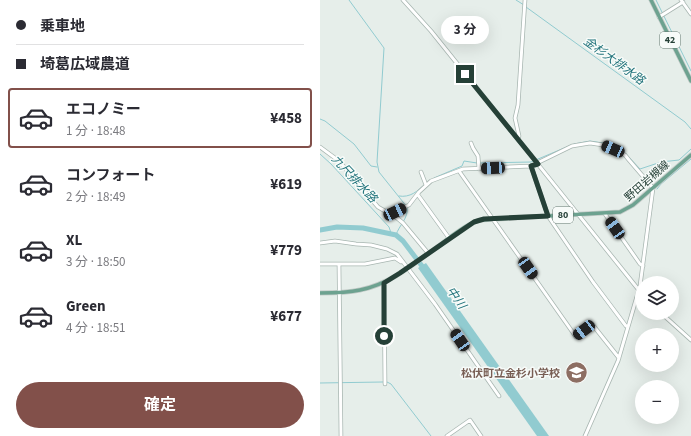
<!DOCTYPE html>
<html lang="ja">
<meta charset="utf-8">
<style>
body{margin:0;font-family:"Source Sans 3","Noto Sans JP",sans-serif;background:#f2f2f3;color:#2b2b33;height:100vh;display:flex;flex-direction:column;font-size:15px;white-space:nowrap}
*{box-sizing:border-box;margin:0}
p{font-size:13px;color:#7c7c81}
.icon{flex:none;width:22px;height:22px;fill:none;stroke:currentColor;stroke-width:2;stroke-linecap:round;stroke-linejoin:round}
.map{position:relative;flex:1;overflow:hidden}
.drawer{display:flex;flex-direction:column;background:#fff;width:320px}
.drawer>*{flex:none}
.guide{display:grid;align-content:center;height:88px;padding:0 16px;background:#fff}
.fabs{position:absolute;left:315px;top:276px;display:grid;gap:8px}
.fabs a{display:grid;place-items:center;width:44px;height:44px;border-radius:50%;background:#fff;box-shadow:0 4px 16px #0002;font-size:20px}
.end{position:absolute;width:18px;height:18px;margin:-9px;border:5px solid #254037;background:#fff;box-shadow:0 0 0 2px #fff}
.from{border-radius:50%}
.bubble{position:absolute;height:28px;border-radius:14px;background:#fff;box-shadow:0 4px 16px #0002;font-size:13px;font-weight:700;line-height:28px;text-align:center}
.car{position:absolute;width:12px;height:24px;margin:-12px -6px;border-radius:5px;box-shadow:0 0 3px 1px #0007;background:linear-gradient(#222 24%,#8ab4d8 0 40%,#222 0 76%,#8ab4d8 0 86%,#222 0)}
.guide b{display:flex;align-items:center;gap:14px;height:38px;font-size:15px}
.guide b+b{border-top:1px solid #e1e1e2}
.guide i{width:10px;height:10px;background:#2b2b33}
ul{padding:0;list-style:none}
li{display:flex;align-items:center;gap:12px;height:60px;margin:0 8px 6px;padding:0 8px;border:2px solid transparent;border-radius:4px}
li div{flex:1}
li b{display:block;font-size:15px}
li em{font-style:normal;font-weight:700}
li.current{border-color:#82504a}
li>.icon{width:36px;height:36px;stroke-width:1.5}
.primary-button{display:flex;gap:8px;margin-top:auto;padding:8px 16px}
.primary-button a{flex:1;height:46px;border-radius:24px;background:#82504a;color:#fff;font-size:16px;font-weight:700;line-height:46px;text-align:center}
main{display:flex;flex:1;min-height:0}
.map>svg:first-child{display:block}
.water{fill:#91cbd0}
.lines{fill:none;stroke-linecap:round;stroke-linejoin:round}
.stream{stroke:#91cbd0;stroke-width:1}
.river{stroke:#91cbd0;stroke-width:5}
.minor-casing{stroke:#a8b6b1;stroke-width:4.5}
.major-casing{stroke:#c2cac7;stroke-width:5}
.minor{stroke:#fff;stroke-width:3}
.major{stroke:#6da290;stroke-width:3.5}
.route{stroke:#254037;stroke-width:5}
.labels{text-anchor:middle;dominant-baseline:central;stroke-width:3;stroke-linejoin:round;paint-order:stroke}
.shield{fill:#f7fbf9;stroke:#647871;stroke-width:1}
.shield-label{font-size:10px;font-weight:bold;fill:#254037}
.street-label{font-size:11px;fill:#254037;stroke:#f7fbf9}
.education-label{font-size:11px;font-weight:bold;fill:#785e54;stroke:#f7fbf9;text-anchor:end}
.water-label{font-size:12px;font-style:italic;fill:#21737b;stroke:#f7fbf9}
</style>
<main>
<section class="drawer">
<div class="guide">
<b><i class="from"></i>乗車地</b>
<b><i></i>埼葛広域農道</b>
</div>
<ul>
<li class="current"><svg class="icon" aria-label="car" viewBox="0 0 24 24"><path d="M5 17H2v-5l4-1 3-4h7l3 4 3 1v5h-3M9 17h6M6 11h13"/><circle cx="7" cy="17" r="2"/><circle cx="17" cy="17" r="2"/></svg><div><b>エコノミー</b><p>1 分 · 18:48</p></div><em>¥458</em></li>
<li><svg class="icon" aria-label="car" viewBox="0 0 24 24"><path d="M5 17H2v-5l4-1 3-4h7l3 4 3 1v5h-3M9 17h6M6 11h13"/><circle cx="7" cy="17" r="2"/><circle cx="17" cy="17" r="2"/></svg><div><b>コンフォート</b><p>2 分 · 18:49</p></div><em>¥619</em></li>
<li><svg class="icon" aria-label="car" viewBox="0 0 24 24"><path d="M5 17H2v-5l4-1 3-4h7l3 4 3 1v5h-3M9 17h6M6 11h13"/><circle cx="7" cy="17" r="2"/><circle cx="17" cy="17" r="2"/></svg><div><b>XL</b><p>3 分 · 18:50</p></div><em>¥779</em></li>
<li><svg class="icon" aria-label="car" viewBox="0 0 24 24"><path d="M5 17H2v-5l4-1 3-4h7l3 4 3 1v5h-3M9 17h6M6 11h13"/><circle cx="7" cy="17" r="2"/><circle cx="17" cy="17" r="2"/></svg><div><b>Green</b><p>4 分 · 18:51</p></div><em>¥677</em></li>
</ul>
<div class="primary-button"><a>確定</a></div>
</section>
<div class="map">
<svg width="371" height="436" viewBox="0 0 371 436">
<rect width="100%" height="100%" fill="#e6eeea"/>
<path class="water" d="M 106,263 L 229,436 L 217,436 L 98,268 Z"/>
<g class="lines">
<path class="stream" d="M 29,0 L 64,48 L 57,162 L 59,172 L 87,207 C 89,218 79,225 76,235
M 196,0 L 204,5
M 336,0 L 371,71
M 206,7 L 365,122 L 371,129
M 0,119 L 5,121 L 34,144 L 51,166 L 57,167
M 254,144 L 270,141 L 283,143
M 0,154 L 11,164 L 69,227 L 71,233
M 307,155 L 320,169 L 341,162 L 359,160 L 371,149
M 160,163 L 211,162 L 249,146
M 114,178 L 142,166 L 144,161 L 157,163
M 337,189 L 341,184 L 371,159
M 79,196 C 90,198 98,191 105,184
M 67,382 L 71,384 L 111,436
M 0,383 L 63,382"/>
<path class="river" d="M 0,230 L 17,227 L 43,228 L 76,235 L 83,241 L 105,270"/>
<defs>
<path id="minor" d="M 83,0 L 111,31 L 322,294
M 361,0 L 371,14
M 339,17 L 363,2
M 198,138 L 199,136 L 195,118 L 198,105 L 205,0
M 151,143 L 153,148 L 158,156 L 159,169
M 0,147 L 19,161 L 58,207 L 77,218 L 83,223 L 108,253
M 211,166 L 228,216 L 273,282 L 306,326 L 308,327
M 139,171 L 256,337 L 272,324 L 299,358
M 101,172 L 106,185
M 98,195 L 129,238
M 70,214 L 89,205 L 99,192 L 111,181 L 143,169 L 211,166 L 252,146 L 270,143 L 283,145 L 293,149 L 305,155 L 309,160 L 333,188 L 320,286 L 298,361 L 265,436
M 285,214 L 320,264 L 323,266
M 0,243 L 15,241 L 36,244 L 51,245 L 67,249 L 77,254 L 115,304 L 179,396
M 0,264 L 45,264 L 75,258 L 81,262
M 19,265 L 21,436
M 64,283 L 65,384
M 341,313 L 371,340
M 127,436 L 150,420 L 161,436"/>
<path id="major" d="M 331,0 L 371,81
M 0,293 C 13,293 27,293 40,290 C 71,284 95,263 120,245 C 132,236 145,225 159,220 L 300,212 L 313,205 L 371,155"/>
</defs>
<use href="#minor" class="minor-casing"/>
<use href="#major" class="major-casing"/>
<use href="#minor" class="minor"/>
<use href="#major" class="major"/>
</g>
<g class="lines">
<path class="route" d="M 64,336 L 64,283 L 80,273 L 154,222 L 164,219 L 228,216 L 211,166 L 218,164 L 145,74"/>
</g>
<defs>
<symbol id="school-disc" viewBox="-11 -11 22 22"><circle r="9.5" fill="#8d6e63" stroke="#f7fbf9"/><path d="M0-5L7-2L0 1L-7-2ZM-4 1L0 2.5L4 1V4Q0 6-4 4Z" fill="#fff"/></symbol>
</defs>
<g fill-rule="evenodd">
<use href="#school-disc" x="244" y="360" width="25" height="25"/>
</g>
<g class="labels">
<g class="shield">
<rect x="340" y="32" width="20" height="16" rx="3"/>
<rect x="233" y="207" width="20" height="16" rx="3"/>
</g>
<g class="shield-label">
<text x="350" y="40">42</text>
<text x="243" y="215">80</text>
</g>
<g class="street-label">
<text transform="translate(327 181) rotate(-41)">野田岩槻線</text>
</g>
<g class="education-label">
<text x="240" y="373">松伏町立金杉小学校</text>
</g>
<g class="water-label">
<text transform="translate(294 61) rotate(36)">金杉大排水路</text>
<text transform="translate(34 179) rotate(47)">九尺排水路</text>
<text transform="translate(136 298) rotate(55)">中川</text>
</g>
</g>
</svg>
<div class="fabs">
<a><svg class="icon" aria-label="layers" viewBox="0 0 24 24"><path d="M12 4l9 5-9 5-9-5zM3 14l9 5 9-5"/></svg></a>
<a>+</a>
<a>−</a>
</div>
<i class="end from" style="left:64px;top:336px"></i>
<i class="end" style="left:145px;top:74px"></i>
<div class="bubble" style="left:121px;top:16px;width:48px">3 分</div>
<i class="car" style="left:293px;top:149px;rotate:293deg"></i>
<i class="car" style="left:173px;top:168px;rotate:267deg"></i>
<i class="car" style="left:75px;top:212px;rotate:65deg"></i>
<i class="car" style="left:295px;top:228px;rotate:325deg"></i>
<i class="car" style="left:208px;top:268px;rotate:145deg"></i>
<i class="car" style="left:264px;top:330px;rotate:233deg"></i>
<i class="car" style="left:140px;top:340px;rotate:326deg"></i>
</div>
</main>
